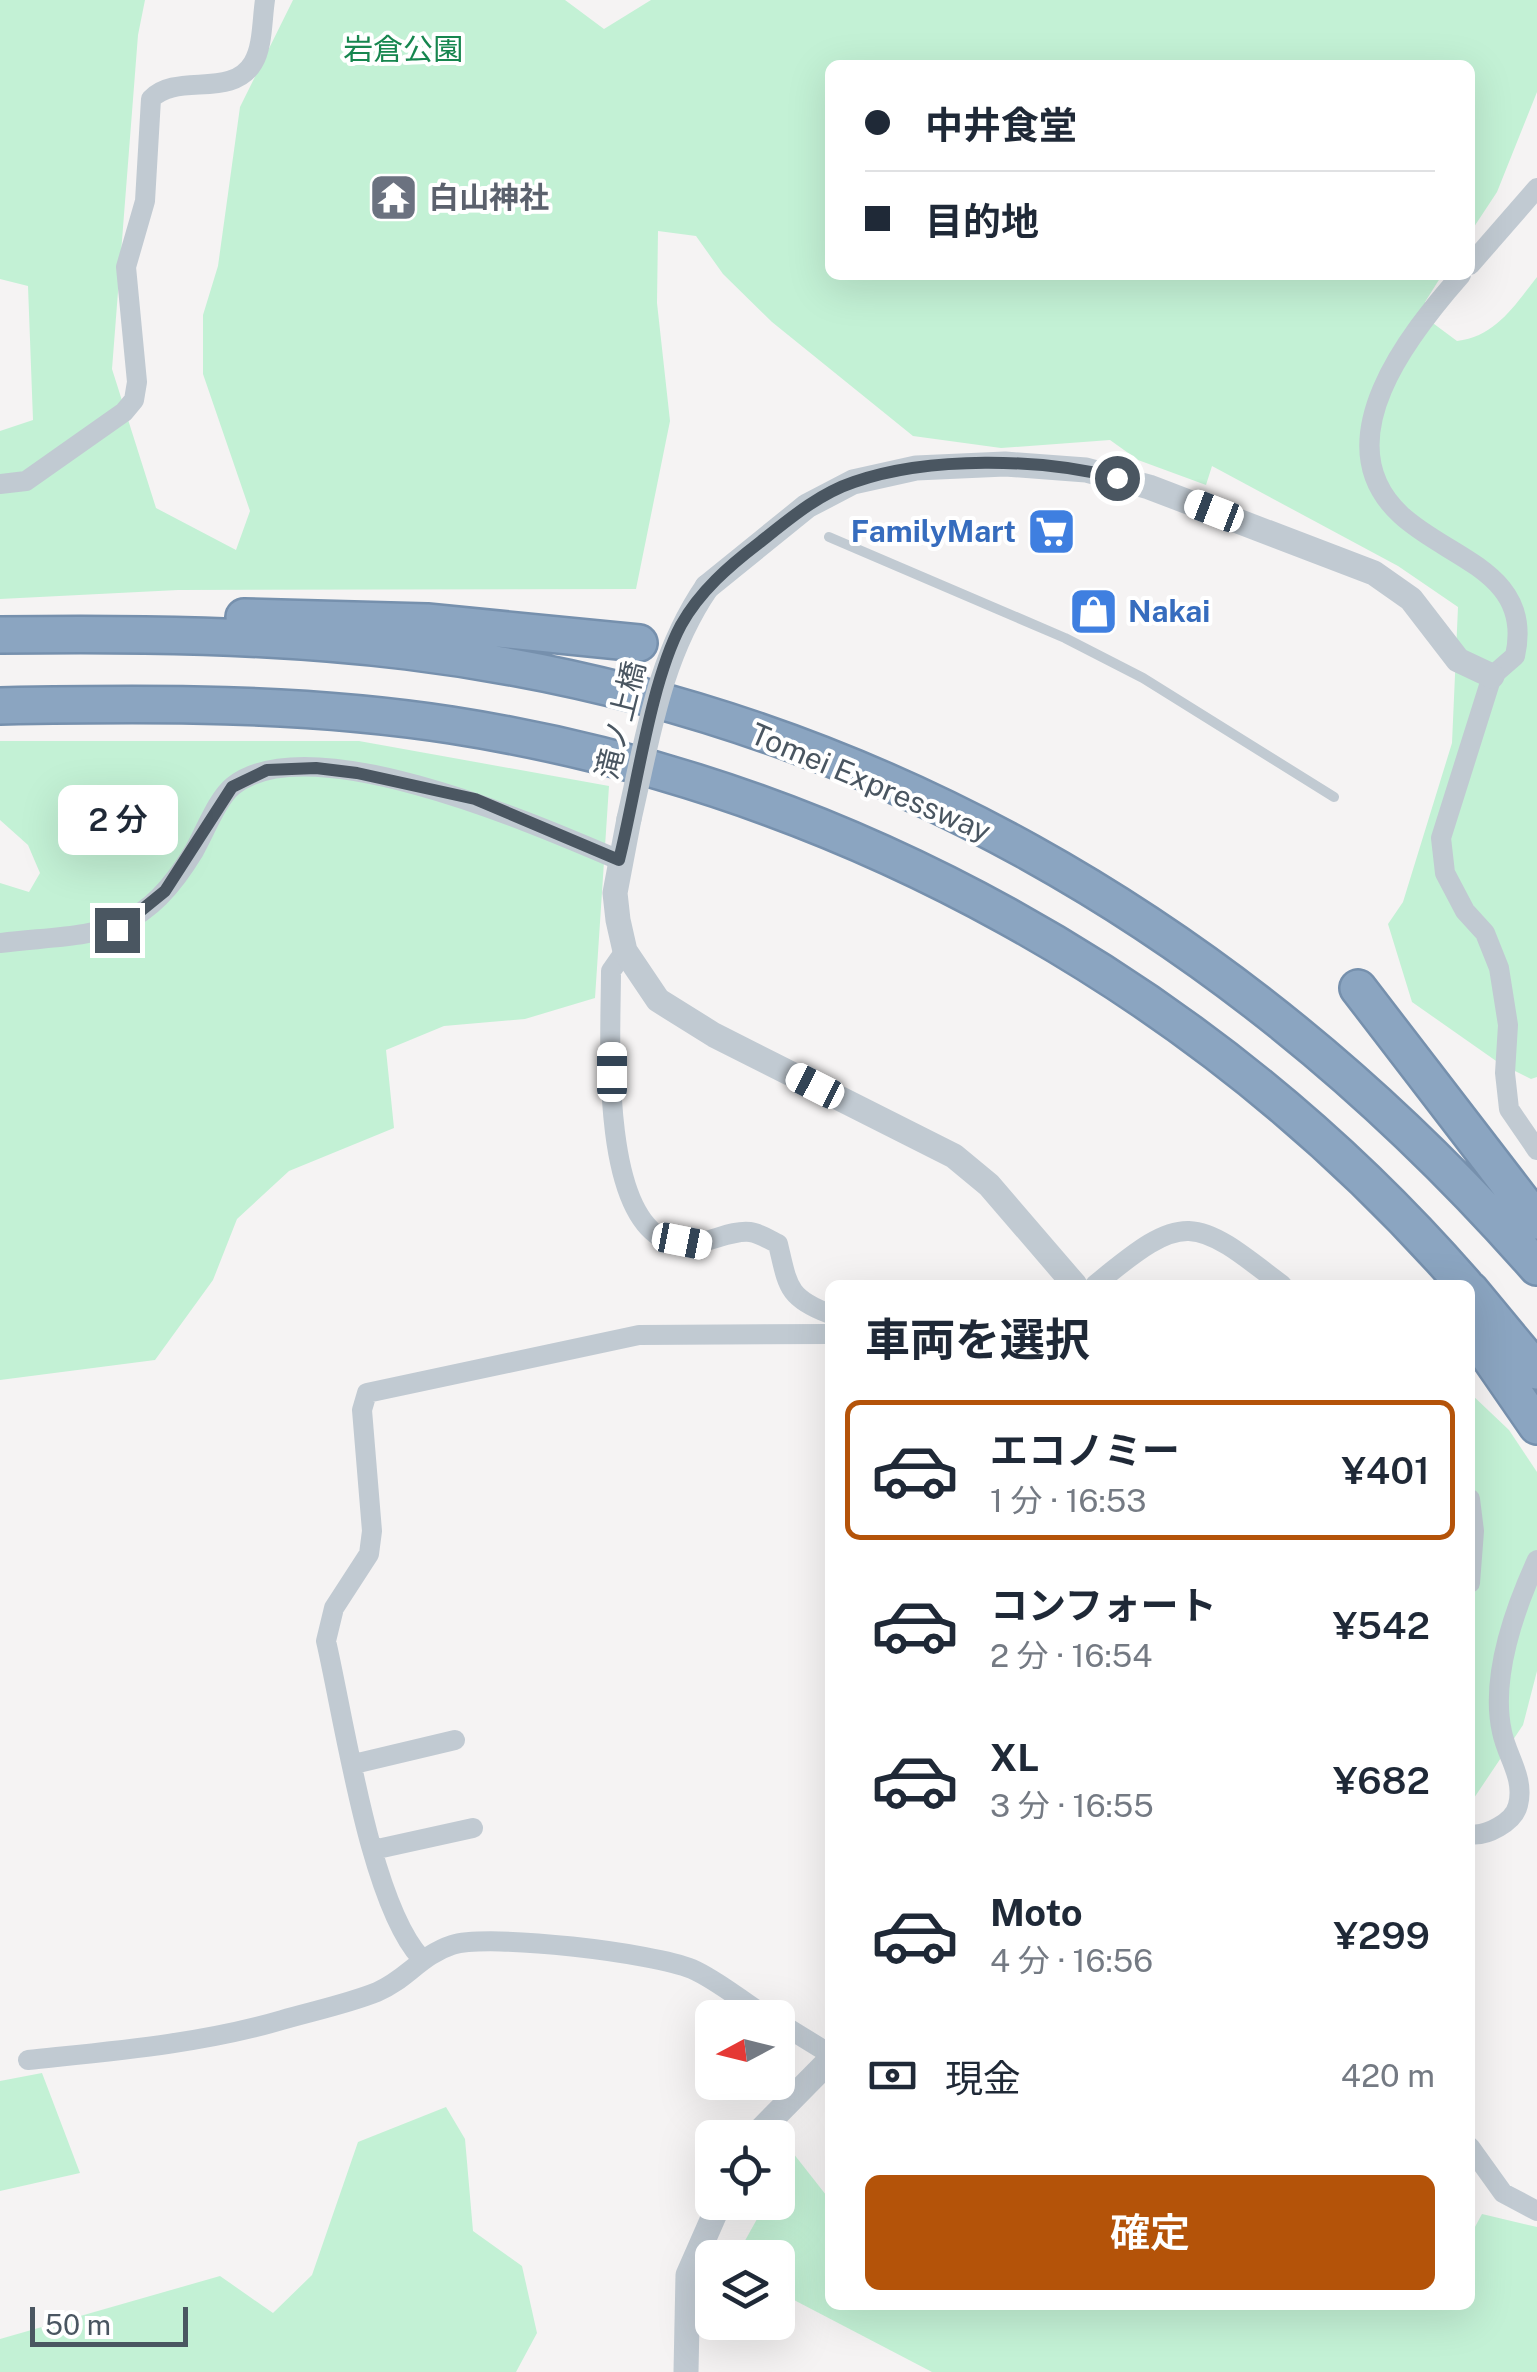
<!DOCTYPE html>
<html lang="ja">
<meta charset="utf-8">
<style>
body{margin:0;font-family:"Public Sans","Noto Sans JP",sans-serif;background:#f6f6f7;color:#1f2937;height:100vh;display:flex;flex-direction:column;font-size:38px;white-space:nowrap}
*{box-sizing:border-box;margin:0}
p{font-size:32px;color:#747a83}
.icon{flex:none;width:55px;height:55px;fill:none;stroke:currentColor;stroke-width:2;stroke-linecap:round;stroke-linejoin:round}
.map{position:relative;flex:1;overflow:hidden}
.side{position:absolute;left:825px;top:1280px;width:650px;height:1030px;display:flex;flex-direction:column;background:#fff;border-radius:15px;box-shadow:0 10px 40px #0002}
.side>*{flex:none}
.top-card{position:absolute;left:825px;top:60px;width:650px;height:220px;border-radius:15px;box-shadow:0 10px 40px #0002;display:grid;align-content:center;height:220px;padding:0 40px;background:#fff}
.needle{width:65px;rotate:263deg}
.controls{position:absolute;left:695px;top:2000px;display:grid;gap:20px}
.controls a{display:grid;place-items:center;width:100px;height:100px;border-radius:15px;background:#fff;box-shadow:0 10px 40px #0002;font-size:50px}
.scale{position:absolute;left:30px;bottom:25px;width:158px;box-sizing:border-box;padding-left:10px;border:5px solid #4a5661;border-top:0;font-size:28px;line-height:35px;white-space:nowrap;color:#4a5661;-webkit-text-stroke:8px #fff;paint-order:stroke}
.end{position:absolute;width:45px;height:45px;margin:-22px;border:12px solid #4a5661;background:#fff;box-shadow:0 0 0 5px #fff}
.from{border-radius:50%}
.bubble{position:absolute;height:70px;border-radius:15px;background:#fff;box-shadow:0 10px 40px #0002;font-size:32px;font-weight:600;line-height:70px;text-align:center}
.car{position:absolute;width:30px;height:60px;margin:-30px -15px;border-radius:12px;box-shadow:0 0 8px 2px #0007;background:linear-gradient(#fff 24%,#345 0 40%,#fff 0 76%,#345 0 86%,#fff 0)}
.top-card b{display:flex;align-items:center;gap:35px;height:95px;font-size:38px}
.top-card b+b{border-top:2px solid #e0e1e3}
.top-card i{width:25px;height:25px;background:#1f2937}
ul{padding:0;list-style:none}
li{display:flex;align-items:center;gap:30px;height:140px;margin:0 20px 15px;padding:0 20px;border:5px solid transparent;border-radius:15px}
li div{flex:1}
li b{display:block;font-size:38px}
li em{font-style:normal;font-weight:600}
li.selected{border-color:#b45309}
li>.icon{width:90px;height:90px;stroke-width:1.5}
h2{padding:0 40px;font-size:45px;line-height:120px}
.pay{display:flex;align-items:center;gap:25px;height:110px;padding:0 40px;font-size:38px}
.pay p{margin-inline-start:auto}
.cta{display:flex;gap:20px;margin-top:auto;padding:20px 40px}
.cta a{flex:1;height:115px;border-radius:15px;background:#b45309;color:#fff;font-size:40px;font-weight:600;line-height:115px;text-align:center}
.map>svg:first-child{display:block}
.green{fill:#c3f1d5}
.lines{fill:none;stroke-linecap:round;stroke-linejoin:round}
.motorway-casing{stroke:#7690ad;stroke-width:40}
.service{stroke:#c1cad2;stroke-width:10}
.minor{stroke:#c1cad2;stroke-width:20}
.tertiary{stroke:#c1cad2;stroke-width:25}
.motorway{stroke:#8ba5c1;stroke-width:35}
.tertiary-bridge{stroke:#c1cad2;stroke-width:25}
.route{stroke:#4a5661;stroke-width:12}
.labels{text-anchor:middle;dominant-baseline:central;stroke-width:8;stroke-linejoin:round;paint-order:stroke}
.park-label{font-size:30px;fill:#17864f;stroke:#fff}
.worship-label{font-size:30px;font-weight:bold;fill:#5b616d;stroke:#fff;text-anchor:start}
.shop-label{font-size:30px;font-weight:bold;fill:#366cbe;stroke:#fff;text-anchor:end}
.street-label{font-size:30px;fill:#4a5661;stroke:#fff}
</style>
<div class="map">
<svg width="1537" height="2372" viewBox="0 0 1537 2372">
<rect width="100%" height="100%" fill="#f5f3f3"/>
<path class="green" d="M 0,0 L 145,0 L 138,35 L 112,369 L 156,508 L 236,550 L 250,511 L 203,374 L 203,315 L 218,266 L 240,107 L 293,0 L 565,0 L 604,29 L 651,0 L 1537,0 L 1537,92 L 1497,192 L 1470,233 L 1470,65 L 830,65 L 830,275 L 1442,275 L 1425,302 L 1426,318 L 1457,341 C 1496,336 1514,306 1537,277 L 1537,1077 L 1531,1079 L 1499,1063 L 1412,1002 L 1388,924 L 1403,902 L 1452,743 L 1458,607 L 1398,566 L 1212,466 L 1206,485 L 1138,460 L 1110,440 L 1001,448 L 913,436 L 772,322 L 723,274 L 696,236 L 658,231 L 657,303 L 670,421 L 636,589 L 178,590 L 0,599 L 0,431 L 33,420 L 28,286 L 0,279 Z
M 0,741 L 359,741 L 609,786 L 595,998 L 525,1019 L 444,1026 L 386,1050 L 394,1128 L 289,1171 L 237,1219 L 213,1280 L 155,1360 L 0,1380 L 0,883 L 29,892 L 40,873 L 28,845 L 0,820 Z
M 1470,1393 L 1509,1430 L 1537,1472 L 1537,1671 L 1523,1725 L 1470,1804 Z
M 42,2073 L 80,2173 L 0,2191 L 0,2081 Z
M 446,2107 L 465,2139 L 473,2231 L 522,2266 L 537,2333 L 516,2372 L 0,2372 L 0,2339 L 220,2276 L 273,2313 L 312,2275 L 358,2142 Z
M 793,2153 L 830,2200 L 830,2305 L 1470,2305 L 1470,2236 L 1482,2214 L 1537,2227 L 1537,2372 L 932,2372 L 794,2300 L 778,2283 L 778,2258 L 753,2257 L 742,2246 L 766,2203 L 778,2202 L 778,2182 Z"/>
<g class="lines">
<defs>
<path id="motorway" d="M 244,617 L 427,622 L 639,643
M 0,635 C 136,633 272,635 407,651 C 859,706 1239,928 1537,1267
M 0,706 C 151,703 301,702 451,725 C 842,786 1205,987 1465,1285
M 1358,988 L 1537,1221
M 1470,1290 L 1537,1371
M 1470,1329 L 1537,1426"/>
</defs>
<use href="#motorway" class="motorway-casing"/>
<path class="service" d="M 829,537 L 1065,638 L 1143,678 L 1334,797"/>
<path class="minor" d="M 1470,265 L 1537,188
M 1461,275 C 1410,333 1322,442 1401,515 C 1448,559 1534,572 1515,656 L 1492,676 L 1441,838 L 1445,873 L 1465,911 L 1485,933 L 1499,968 L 1508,1025 L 1505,1073 L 1509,1109 L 1537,1150
M 0,484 L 26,481 L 124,412 L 134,400 L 137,382 L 126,267 L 145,201 L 151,99 C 176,72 232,99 253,63 C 263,47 262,19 265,0
M 0,943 C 95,932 139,942 194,851 C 205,832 217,799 233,786 C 310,725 539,826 619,860
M 625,951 L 611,971 C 611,1033 600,1200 660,1237 C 693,1257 722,1229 750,1232 C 759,1233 770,1240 778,1244 C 788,1286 787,1298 830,1314
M 1095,1285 C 1185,1210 1193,1216 1282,1285
M 1470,1499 L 1474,1531 L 1470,1583
M 354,1764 L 455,1740
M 1470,1834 C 1486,1837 1514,1822 1518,1805 C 1525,1778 1507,1757 1502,1732 C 1490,1678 1515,1608 1537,1560
M 373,1850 L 473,1828
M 421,1958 C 370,1903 344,1718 326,1641 L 334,1608 L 369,1554 L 372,1531 L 362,1410 L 367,1393 L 639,1335 L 830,1334
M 778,2022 L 830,2054
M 28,2060 C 113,2051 200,2044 282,2020 C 313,2011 347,2004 377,1992 C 406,1980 421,1955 452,1945 C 490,1933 654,1953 692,1969 C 719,1981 744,2003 769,2018
M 1470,2147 L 1503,2193 L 1537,2211"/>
<path class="tertiary" d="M 707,587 L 807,506 L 853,482 L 916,468 L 1005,464 L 1086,470 L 1149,487 L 1374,573 L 1411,599 L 1458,660 L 1492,676
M 629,819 L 615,893 L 618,920 L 625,951 L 658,1000 L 714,1035 L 954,1156 L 989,1185 L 1075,1285
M 753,2138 L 830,2060
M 686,2372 L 688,2275 L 720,2202"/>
<use href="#motorway" class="motorway"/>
<path class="tertiary-bridge" d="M 629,819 C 648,737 659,657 707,587"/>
</g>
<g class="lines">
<path class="route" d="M 117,930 L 165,891 L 232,787 L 267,770 L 316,768 L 357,773 L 475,799 L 619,860 C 636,793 650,683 681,625 C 700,591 729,566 759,543 C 788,520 818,494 854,482 C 929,456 1041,458 1117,478"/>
</g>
<defs>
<symbol id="temple-square" viewBox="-11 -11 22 22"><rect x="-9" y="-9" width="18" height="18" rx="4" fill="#6b7280" stroke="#fff"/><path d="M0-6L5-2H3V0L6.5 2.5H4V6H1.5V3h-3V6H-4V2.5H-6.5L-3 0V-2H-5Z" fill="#fff"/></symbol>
<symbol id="supermarket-square" viewBox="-11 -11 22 22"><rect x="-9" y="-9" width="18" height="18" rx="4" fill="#3f7fe0" stroke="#fff"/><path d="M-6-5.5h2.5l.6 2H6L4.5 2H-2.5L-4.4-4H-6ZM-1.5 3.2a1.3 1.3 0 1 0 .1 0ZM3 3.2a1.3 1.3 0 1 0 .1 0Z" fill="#fff"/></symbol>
<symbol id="shop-square" viewBox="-11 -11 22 22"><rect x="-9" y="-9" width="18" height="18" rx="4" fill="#3f7fe0" stroke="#fff"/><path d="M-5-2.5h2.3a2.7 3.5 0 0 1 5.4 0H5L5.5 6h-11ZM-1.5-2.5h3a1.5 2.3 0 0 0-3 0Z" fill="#fff"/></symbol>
</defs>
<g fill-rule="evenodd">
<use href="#temple-square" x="366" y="170" width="55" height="55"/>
<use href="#supermarket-square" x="1024" y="504" width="55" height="55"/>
<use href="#shop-square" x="1066" y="584" width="55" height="55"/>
</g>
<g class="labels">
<g class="park-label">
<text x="403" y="49">岩倉公園</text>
</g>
<g class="worship-label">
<text x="429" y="197">白山神社</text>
</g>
<g class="shop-label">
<text x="1016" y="531">FamilyMart</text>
<text x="1128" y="611" text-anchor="start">Nakai</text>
</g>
<g class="street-label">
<text transform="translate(620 720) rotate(-76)">滝ノ上橋</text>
<text transform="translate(871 782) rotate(23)">Tomei Expressway</text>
</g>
</g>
</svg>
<div class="controls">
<a><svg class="needle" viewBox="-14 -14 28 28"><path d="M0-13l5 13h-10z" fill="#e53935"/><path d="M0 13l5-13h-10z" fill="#747a83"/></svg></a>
<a><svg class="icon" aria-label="locate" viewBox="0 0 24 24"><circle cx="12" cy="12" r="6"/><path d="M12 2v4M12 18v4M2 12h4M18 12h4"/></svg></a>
<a><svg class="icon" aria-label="layers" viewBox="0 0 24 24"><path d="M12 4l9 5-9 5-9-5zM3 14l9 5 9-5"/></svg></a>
</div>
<div class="scale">50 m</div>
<i class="end from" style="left:1117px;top:478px"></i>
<i class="end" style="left:117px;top:930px"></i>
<div class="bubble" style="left:58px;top:785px;width:120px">2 分</div>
<i class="car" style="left:1214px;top:511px;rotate:291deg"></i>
<i class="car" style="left:612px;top:1072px;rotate:0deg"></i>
<i class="car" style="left:815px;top:1086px;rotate:297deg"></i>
<i class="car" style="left:682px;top:1241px;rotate:101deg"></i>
<div class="top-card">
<b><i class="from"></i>中井食堂</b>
<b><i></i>目的地</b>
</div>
<section class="side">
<h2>車両を選択</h2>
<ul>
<li class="selected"><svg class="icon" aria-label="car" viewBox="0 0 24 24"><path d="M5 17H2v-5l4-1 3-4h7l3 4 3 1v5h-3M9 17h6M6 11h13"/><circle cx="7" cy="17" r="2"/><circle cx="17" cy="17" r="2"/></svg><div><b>エコノミー</b><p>1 分 · 16:53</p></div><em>¥401</em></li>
<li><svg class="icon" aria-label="car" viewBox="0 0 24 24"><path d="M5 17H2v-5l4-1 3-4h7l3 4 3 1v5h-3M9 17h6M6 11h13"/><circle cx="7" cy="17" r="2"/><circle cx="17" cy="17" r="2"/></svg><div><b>コンフォート</b><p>2 分 · 16:54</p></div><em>¥542</em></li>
<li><svg class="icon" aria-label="car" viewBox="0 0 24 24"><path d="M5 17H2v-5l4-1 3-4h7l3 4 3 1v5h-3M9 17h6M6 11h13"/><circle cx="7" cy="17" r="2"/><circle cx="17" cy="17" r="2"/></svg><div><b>XL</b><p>3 分 · 16:55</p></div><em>¥682</em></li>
<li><svg class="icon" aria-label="car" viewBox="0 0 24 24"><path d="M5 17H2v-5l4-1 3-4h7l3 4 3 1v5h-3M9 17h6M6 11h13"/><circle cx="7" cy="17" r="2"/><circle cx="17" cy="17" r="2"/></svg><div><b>Moto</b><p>4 分 · 16:56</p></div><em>¥299</em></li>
</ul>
<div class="pay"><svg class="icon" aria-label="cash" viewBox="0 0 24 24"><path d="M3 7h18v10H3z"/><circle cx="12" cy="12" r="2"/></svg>現金<p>420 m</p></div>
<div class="cta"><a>確定</a></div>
</section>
</div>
